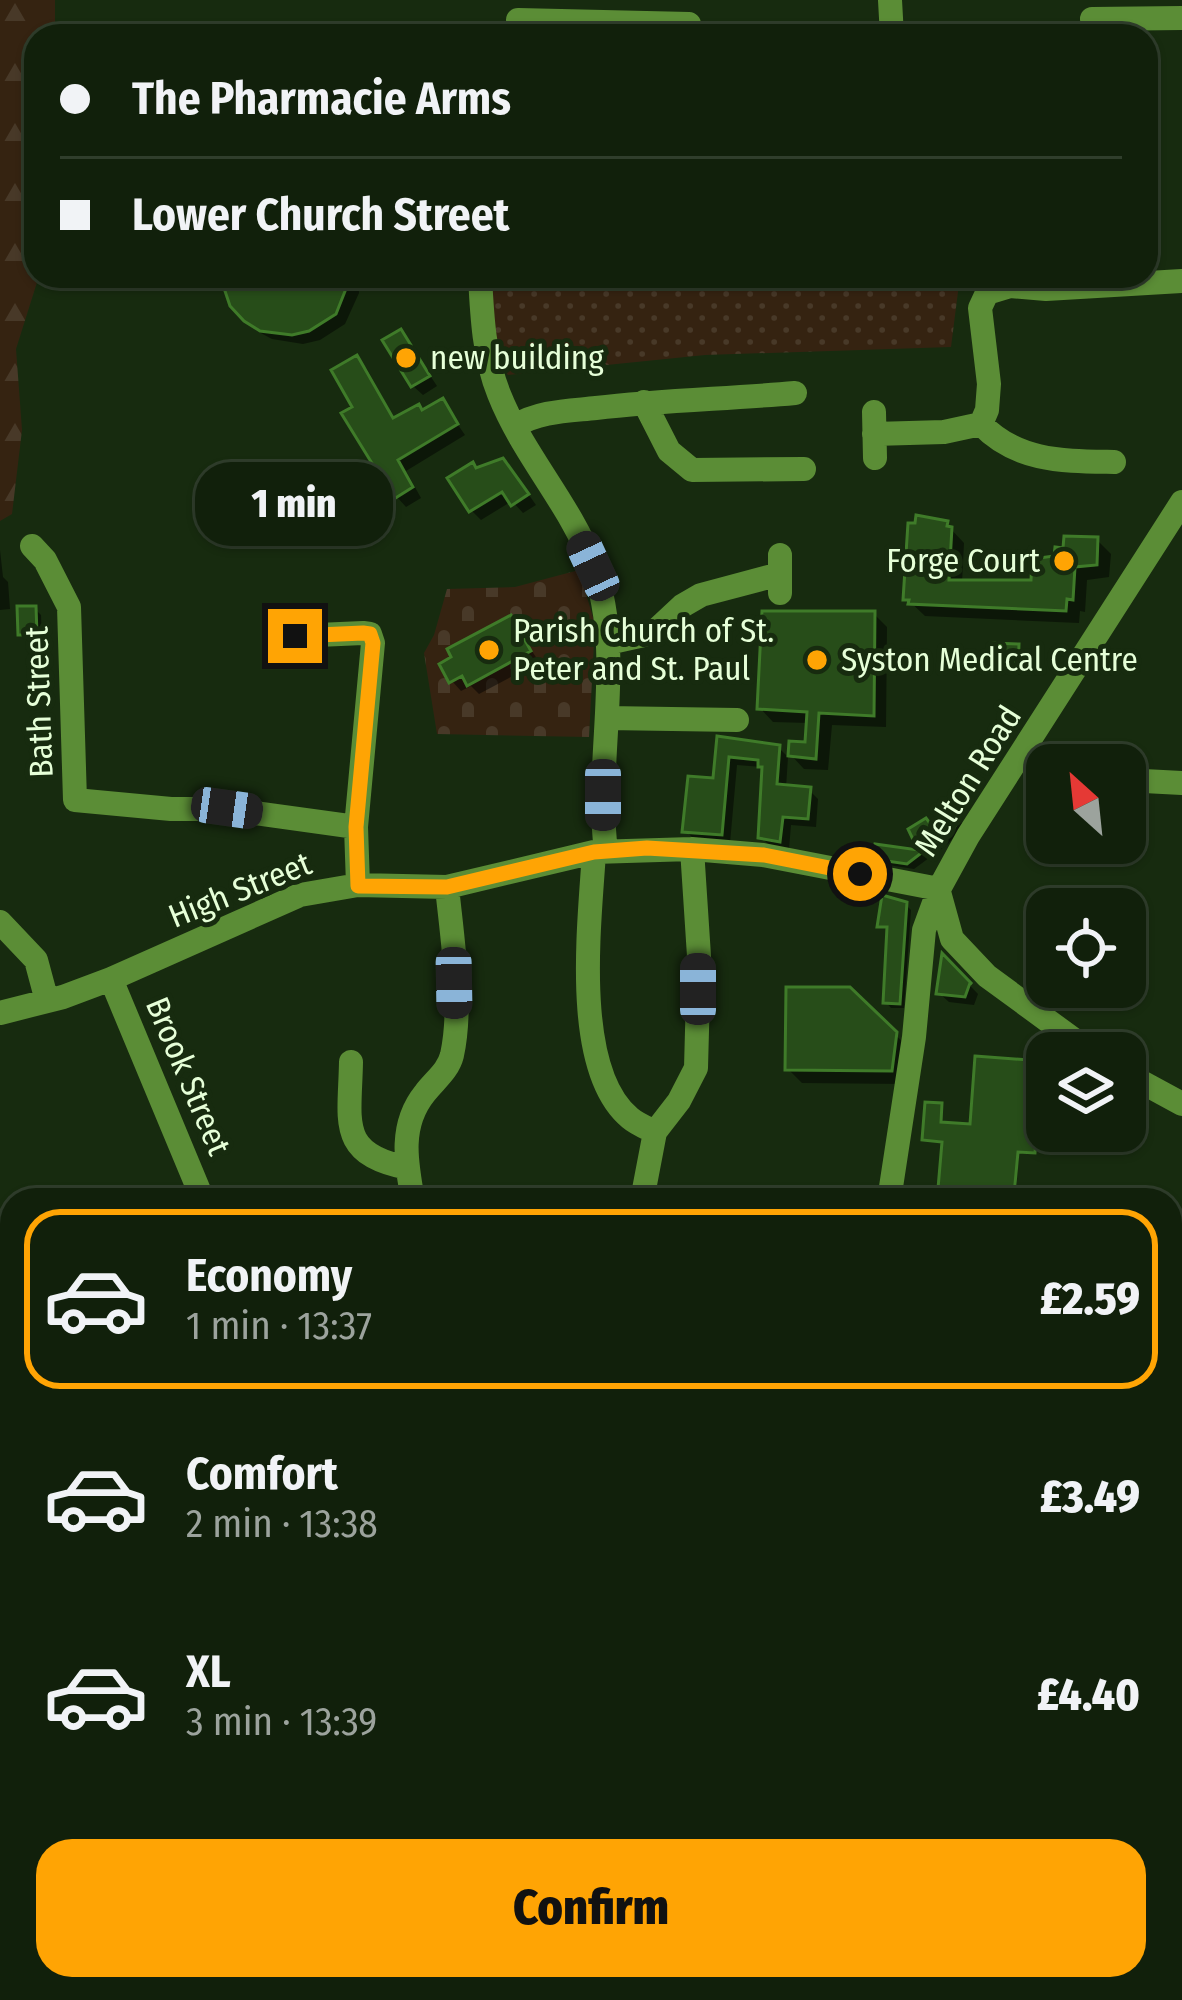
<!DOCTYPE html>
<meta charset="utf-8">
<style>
body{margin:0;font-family:"Fira Sans Condensed",sans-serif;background:#1a2814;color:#f1f3f6;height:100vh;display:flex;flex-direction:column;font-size:45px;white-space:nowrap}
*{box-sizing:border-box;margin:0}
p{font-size:39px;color:#9ca39d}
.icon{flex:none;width:66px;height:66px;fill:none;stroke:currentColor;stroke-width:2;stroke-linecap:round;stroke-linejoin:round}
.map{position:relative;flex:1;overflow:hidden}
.sheet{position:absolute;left:0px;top:1188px;width:1182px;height:813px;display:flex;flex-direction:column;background:#11200b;border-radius:36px 36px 0 0;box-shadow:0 3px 9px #0004,0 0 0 3px #303e2c}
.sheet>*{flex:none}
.hud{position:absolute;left:24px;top:24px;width:1134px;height:264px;border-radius:36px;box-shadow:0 3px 9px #0004,0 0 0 3px #303e2c;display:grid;align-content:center;height:264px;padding:0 36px;background:#11200b}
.needle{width:78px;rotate:333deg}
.controls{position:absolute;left:1026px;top:744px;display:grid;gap:24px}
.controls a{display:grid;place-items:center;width:120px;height:120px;border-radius:24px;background:#11200b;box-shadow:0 3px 9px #0004,0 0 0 3px #303e2c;font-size:60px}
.end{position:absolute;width:54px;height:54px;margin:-27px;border:15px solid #ffa404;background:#111;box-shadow:0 0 0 6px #111}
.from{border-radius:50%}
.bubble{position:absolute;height:84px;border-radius:36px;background:#11200b;box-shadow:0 3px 9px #0004,0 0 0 3px #303e2c;font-size:39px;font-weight:800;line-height:84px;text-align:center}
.car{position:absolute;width:36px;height:72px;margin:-36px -18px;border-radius:15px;box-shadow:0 0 9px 3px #0007;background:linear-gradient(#222 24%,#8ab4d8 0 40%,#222 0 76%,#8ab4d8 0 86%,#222 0)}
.hud b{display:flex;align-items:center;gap:42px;height:114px;font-size:45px}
.hud b+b{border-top:3px solid #303e2c}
.hud i{width:30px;height:30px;background:#f1f3f6}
ul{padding:21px 0 0;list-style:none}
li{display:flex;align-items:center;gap:36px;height:180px;margin:0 24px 18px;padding:0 12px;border:6px solid transparent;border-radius:36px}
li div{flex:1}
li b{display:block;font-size:45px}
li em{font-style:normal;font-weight:800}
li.active{border-color:#ffa404}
li>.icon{width:108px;height:108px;stroke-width:1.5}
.button{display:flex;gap:24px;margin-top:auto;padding:24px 36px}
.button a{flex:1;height:138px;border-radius:36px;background:#ffa404;color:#111;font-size:48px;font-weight:800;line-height:138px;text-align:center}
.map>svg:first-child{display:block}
.forest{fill:url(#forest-firs)}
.cemetery{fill:url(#cemetery-stones)}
.park{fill:url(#park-dots)}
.shadow{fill:#0007}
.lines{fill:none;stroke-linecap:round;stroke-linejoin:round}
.stream{stroke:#404c06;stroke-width:4.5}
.building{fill:#274d19;stroke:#3f7b29;stroke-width:3}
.minor{stroke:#5b8d36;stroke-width:24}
.route{stroke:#ffa404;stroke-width:15}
.poi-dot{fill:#ffa404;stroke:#172b0f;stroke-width:4.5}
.labels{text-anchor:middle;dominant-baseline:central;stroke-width:10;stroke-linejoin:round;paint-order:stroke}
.poi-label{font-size:33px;fill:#e6ffd8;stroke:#172b0f;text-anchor:start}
.street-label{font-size:33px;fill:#e6ffd8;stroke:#172b0f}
</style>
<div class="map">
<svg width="1182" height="2000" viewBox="0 0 1182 2000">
<defs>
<pattern id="forest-firs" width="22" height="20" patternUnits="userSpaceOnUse" patternTransform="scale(3)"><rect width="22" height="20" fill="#352311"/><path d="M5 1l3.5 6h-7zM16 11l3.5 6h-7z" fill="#483928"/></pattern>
<pattern id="cemetery-stones" width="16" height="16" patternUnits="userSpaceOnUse" patternTransform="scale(3)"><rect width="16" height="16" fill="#352311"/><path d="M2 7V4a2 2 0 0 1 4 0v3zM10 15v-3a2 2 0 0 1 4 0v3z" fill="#483928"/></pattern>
<pattern id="park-dots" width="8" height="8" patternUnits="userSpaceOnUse" patternTransform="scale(3)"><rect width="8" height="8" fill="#352311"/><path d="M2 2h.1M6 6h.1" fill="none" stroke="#483928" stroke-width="1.8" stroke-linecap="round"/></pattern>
</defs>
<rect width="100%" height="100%" fill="#172b0f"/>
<path class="forest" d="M 0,0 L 55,0 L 55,36 L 36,36 L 39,276 L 16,349 L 22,430 L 12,514 L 0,521 Z"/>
<path class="cemetery" d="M 579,570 L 595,624 L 589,737 L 437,734 L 424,653 L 434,635 L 447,589 L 515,587 Z"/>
<path class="park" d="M 487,276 L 960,276 L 951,347 L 705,355 L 508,375 L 498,362 Z
M 0,1603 L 12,1689 L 12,1989 L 43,1989 L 44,2000 L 0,2000 Z"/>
<path class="shadow" d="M 223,276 L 358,276 L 359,293 L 345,324 L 320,340 L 303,344 L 272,339 L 257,331 L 246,319 Z
M 401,332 L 437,386 L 423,395 L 413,386 Z
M 357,359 L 367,369 L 395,420 L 442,402 L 465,435 L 406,471 L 421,498 L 406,507 L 397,497 L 356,408 Z
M 477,471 L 512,471 L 536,505 L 523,513 L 512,501 L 481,520 L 471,510 Z
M 946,524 L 964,543 L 962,583 L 1034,583 L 1066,551 L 1097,540 L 1111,554 L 1109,577 L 1087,580 L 1085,612 L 1080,611 L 1079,623 L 925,616 L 906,598 Z
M 0,550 L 3,577 L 8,582 L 10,609 L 0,610 Z
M 35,609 L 41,615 L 42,639 L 27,640 L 21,634 Z
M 874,614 L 887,627 L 886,727 L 832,725 L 828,770 L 804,769 L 791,755 L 807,745 L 809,723 L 773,722 L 760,708 Z
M 511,618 L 539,662 L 479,694 L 471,686 L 461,691 L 452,681 Z
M 1018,647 L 1024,653 L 1023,675 L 997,672 L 991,666 Z
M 720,740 L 779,748 L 788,757 L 786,788 L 809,790 L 818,799 L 816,827 L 791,825 L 789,849 L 770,846 L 761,837 L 762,767 L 737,765 L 730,843 L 695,840 L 686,831 L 716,781 Z
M 950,812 L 964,825 L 948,844 L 914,869 L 882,864 L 876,858 L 877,848 L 923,853 L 912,830 L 932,829 Z
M 906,905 L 911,910 L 904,1008 L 891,1008 L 886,1002 L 890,931 L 881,926 Z
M 944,959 L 978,994 L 974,1005 L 949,1002 L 939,993 Z
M 849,990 L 909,1048 L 905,1084 L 802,1083 L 788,1069 Z
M 1040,1063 L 1036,1154 L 1019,1153 L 1016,1196 L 940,1200 L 945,1143 L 925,1139 L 940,1106 L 943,1125 L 973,1127 Z
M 1170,1825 L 1182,1833 L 1182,1903 L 1180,1878 L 1170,1878 Z"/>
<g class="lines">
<path class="stream" d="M 1170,1439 L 1182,1437
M 0,1528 L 12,1521
M 1170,1621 L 1182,1607
M 1170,1698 L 1182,1700"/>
</g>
<path class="building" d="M 220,276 L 351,276 L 336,314 L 309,331 L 292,335 L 260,331 L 244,321 L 230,306 Z
M 401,329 L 430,376 L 411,387 L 382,340 Z
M 357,355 L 393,418 L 419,404 L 422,410 L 443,398 L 458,424 L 398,460 L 413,487 L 394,499 L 341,413 L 352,407 L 331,370 Z
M 503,458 L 529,494 L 511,506 L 502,492 L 469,512 L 447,478 L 473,462 L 476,468 Z
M 916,515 L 948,521 L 947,526 L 952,527 L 949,580 L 1031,580 L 1032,559 L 1054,556 L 1055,547 L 1063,548 L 1064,536 L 1098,537 L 1097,565 L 1075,567 L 1073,600 L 1067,599 L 1066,611 L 908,604 L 909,600 L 903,600 L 908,523 L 915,523 Z
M 17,606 L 36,606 L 37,635 L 18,635 Z
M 762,611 L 875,611 L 874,716 L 819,713 L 816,759 L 788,756 L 789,741 L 805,742 L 807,712 L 757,709 Z
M 511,615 L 531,651 L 467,686 L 462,676 L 449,683 L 439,664 L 451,657 L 447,649 Z
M 991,643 L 1019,644 L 1018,671 L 988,667 Z
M 717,736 L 780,745 L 777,784 L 811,787 L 808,819 L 783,817 L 780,842 L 758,838 L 762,767 L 758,767 L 758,760 L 729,757 L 722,835 L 682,832 L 688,776 L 713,778 Z
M 950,808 L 960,817 L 954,828 L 907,864 L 873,859 L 875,844 L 918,850 L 908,829 L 926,818 L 932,826 Z
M 882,895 L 907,902 L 900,1004 L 883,1003 L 887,927 L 877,927 Z
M 942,953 L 972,984 L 970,983 L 965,997 L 936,994 Z
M 786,987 L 850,987 L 897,1032 L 892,1071 L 785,1070 Z
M 975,1056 L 1042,1061 L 1035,1153 L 1018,1152 L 1014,1195 L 999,1194 L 999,1200 L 937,1200 L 942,1142 L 922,1140 L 925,1102 L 942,1103 L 941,1122 L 970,1124 Z"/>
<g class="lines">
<path class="minor" d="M 890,0 L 892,36
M 1092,19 L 1182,18
M 518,20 L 689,24
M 480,276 C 482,316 484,357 499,394 C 523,455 570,504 593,565 C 626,656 594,757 606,851
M 644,402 L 669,451 L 692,470 L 804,469
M 874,412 L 875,458
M 981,424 C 1017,462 1064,461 1114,462
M 515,426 C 539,411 568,411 596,408 C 662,400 728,399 795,393
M 874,434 L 944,432 L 981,424 L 987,410 L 989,384 L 980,308 L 987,293 L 1010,286 L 1046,289 L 1182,281
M 32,546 L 45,560 L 69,607 L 75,800 L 171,809 L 227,809 L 356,827
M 780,555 L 780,593
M 295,636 L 363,633 L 370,634 L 373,643 L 356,827 L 358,885
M 608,643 L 653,633 L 682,606 L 701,595 L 780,574
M 607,718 L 737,720
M 1027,750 L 1056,765
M 1125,780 L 1182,783
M 594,852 C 590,921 571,1069 630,1118 C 637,1124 647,1128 655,1132 L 642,1200
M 939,892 L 952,939 L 987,976 L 1092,1053
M 0,922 L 36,960 L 47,1001
M 111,979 L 203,1200
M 0,1013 L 63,997 L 111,979 L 300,895 L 358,885 L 447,887 L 594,852 L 692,849 L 763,855 L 939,889
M 351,1062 C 350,1122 337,1154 408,1168
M 1125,1073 L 1182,1104
M 655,1132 L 679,1101 L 696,1068 L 699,956 L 692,849
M 413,1200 C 406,1162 399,1125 425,1093 C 435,1080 448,1071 452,1055 C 463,1005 452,937 447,887
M 889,1200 L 914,1037 L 924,930 L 939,889 L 968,836 L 1182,502
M 1170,1364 L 1182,1363
M 1170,1802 L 1182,1811
M 1170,1919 L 1182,1919
M 318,1989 L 319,2000
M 495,1989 L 497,2000
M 118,2000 L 129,1989
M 666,2000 L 669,1989"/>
</g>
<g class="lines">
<path class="route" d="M 295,636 L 363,633 L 370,634 L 373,643 L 356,827 L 358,886 L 447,887 L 594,852 L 647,848 L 764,855 L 860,874"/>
</g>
<g class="poi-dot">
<circle cx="406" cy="358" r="12"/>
<circle cx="1064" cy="561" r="12"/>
<circle cx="489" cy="650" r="12"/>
<circle cx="817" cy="660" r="12"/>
</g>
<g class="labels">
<g class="poi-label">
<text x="430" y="358">new building</text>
<text x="1040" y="561" text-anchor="end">Forge Court</text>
<text x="513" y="631">Parish Church of St.<tspan x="513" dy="38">Peter and St. Paul</tspan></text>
<text x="841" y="660">Syston Medical Centre</text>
</g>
<g class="street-label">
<text transform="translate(39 702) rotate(-92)">Bath Street</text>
<text transform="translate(968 781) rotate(-58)">Melton Road</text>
<text transform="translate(240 890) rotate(-22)">High Street</text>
<text transform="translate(188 1076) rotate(67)">Brook Street</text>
</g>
</g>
</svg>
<div class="controls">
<a><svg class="needle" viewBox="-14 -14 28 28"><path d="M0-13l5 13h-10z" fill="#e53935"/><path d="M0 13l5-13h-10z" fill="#9ca39d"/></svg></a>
<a><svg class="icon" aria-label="locate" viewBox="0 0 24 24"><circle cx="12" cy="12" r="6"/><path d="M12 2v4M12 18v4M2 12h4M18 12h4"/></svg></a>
<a><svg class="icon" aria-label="layers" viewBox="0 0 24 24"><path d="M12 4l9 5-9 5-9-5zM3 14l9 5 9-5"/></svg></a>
</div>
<i class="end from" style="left:860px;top:874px"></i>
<i class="end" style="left:295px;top:636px"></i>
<div class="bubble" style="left:195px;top:462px;width:198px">1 min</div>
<i class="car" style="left:593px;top:566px;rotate:335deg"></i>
<i class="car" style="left:603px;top:795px;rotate:180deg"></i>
<i class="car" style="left:227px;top:808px;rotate:98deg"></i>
<i class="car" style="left:454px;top:983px;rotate:179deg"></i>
<i class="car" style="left:698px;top:989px;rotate:0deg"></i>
<div class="hud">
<b><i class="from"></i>The Pharmacie Arms</b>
<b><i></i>Lower Church Street</b>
</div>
<section class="sheet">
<ul>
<li class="active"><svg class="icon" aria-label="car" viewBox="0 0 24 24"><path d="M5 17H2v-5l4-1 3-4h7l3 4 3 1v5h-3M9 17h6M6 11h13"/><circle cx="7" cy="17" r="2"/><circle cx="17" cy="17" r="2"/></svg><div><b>Economy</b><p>1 min · 13:37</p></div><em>£2.59</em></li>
<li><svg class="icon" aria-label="car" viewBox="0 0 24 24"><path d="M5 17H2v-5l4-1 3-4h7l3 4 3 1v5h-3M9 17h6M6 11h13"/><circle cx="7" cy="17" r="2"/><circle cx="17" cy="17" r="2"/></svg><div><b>Comfort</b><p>2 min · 13:38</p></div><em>£3.49</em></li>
<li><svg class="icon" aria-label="car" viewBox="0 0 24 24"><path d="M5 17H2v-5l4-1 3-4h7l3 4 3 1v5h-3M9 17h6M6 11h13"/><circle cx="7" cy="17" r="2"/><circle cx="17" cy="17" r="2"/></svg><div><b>XL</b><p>3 min · 13:39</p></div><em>£4.40</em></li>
</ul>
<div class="button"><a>Confirm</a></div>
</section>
</div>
